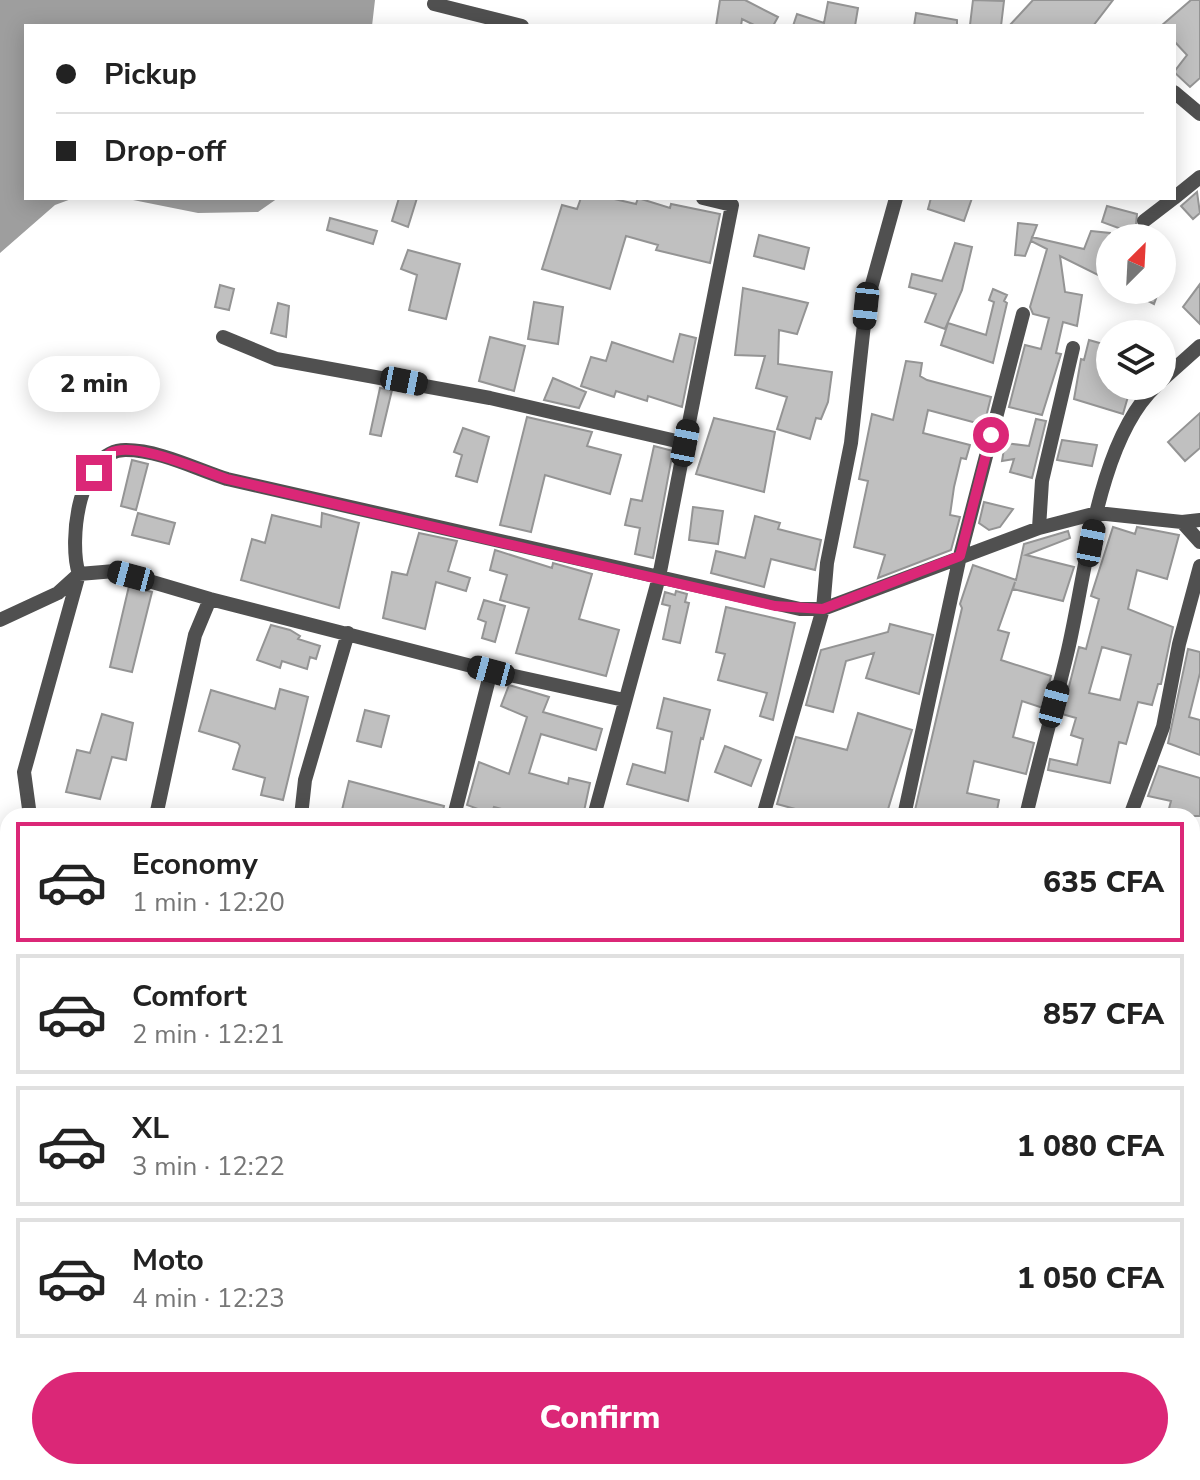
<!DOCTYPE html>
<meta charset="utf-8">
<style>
body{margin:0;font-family:"Nunito Sans",sans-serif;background:#f6f6f6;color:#222;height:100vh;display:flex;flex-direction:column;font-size:30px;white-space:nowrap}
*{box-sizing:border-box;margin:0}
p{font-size:26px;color:#767676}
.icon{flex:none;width:44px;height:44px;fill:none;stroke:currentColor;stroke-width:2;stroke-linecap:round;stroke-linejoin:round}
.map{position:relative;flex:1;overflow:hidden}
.details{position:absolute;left:0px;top:808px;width:1200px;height:672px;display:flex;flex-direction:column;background:#fff;border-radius:24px 24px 0 0;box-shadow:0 4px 20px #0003}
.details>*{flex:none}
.hud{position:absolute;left:24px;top:24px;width:1152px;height:176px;border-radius:0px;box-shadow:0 4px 20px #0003;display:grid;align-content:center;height:176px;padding:0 32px;background:#fff}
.needle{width:52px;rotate:24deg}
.buttons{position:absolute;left:1096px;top:224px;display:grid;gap:16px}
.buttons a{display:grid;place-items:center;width:80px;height:80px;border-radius:50%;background:#fff;box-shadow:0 4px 20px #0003;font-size:40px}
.end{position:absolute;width:36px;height:36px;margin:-18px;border:10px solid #db2777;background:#fff;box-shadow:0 0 0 4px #fff}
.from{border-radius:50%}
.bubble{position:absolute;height:56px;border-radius:28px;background:#fff;box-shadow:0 4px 20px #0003;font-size:26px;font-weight:800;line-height:56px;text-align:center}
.car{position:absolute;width:24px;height:48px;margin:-24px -12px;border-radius:10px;box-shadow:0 0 6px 2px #0007;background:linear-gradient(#222 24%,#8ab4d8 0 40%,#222 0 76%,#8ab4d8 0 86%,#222 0)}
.hud b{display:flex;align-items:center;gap:28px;height:76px;font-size:30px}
.hud b+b{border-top:2px solid #e0e0e0}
.hud i{width:20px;height:20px;background:#222}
ul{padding:14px 0 0;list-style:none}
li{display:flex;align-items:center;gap:24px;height:120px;margin:0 16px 12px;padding:0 16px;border:4px solid #e0e0e0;border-radius:0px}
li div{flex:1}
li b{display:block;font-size:30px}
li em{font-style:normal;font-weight:800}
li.on{border-color:#db2777}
li>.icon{width:72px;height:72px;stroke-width:1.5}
.primary-button{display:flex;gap:16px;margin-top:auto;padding:16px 32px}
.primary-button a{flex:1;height:92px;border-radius:48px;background:#db2777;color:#fff;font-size:32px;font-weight:800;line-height:92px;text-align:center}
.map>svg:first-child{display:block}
.water{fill:#9e9e9e}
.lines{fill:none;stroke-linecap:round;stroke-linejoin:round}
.stream{stroke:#9e9e9e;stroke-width:4}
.building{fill:#c0c0c0;stroke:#949494;stroke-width:2;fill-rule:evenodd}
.minor{stroke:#505050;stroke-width:14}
.route{stroke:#db2777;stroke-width:10}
</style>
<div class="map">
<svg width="1200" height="1480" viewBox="0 0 1200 1480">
<rect width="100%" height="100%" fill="#fff"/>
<path class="water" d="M 0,0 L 375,0 L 372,26 L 26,26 L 26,198 L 74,198 L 55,205 L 0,253 Z
M 123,198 L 278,198 L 258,212 L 198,213 Z
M 0,1116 L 8,1124 L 8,1303 L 0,1301 Z"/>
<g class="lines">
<path class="stream" d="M 1192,1113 L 1200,1117"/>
</g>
<path class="building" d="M 720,0 L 745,0 L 778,17 L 773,26 L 756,26 L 742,19 L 741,26 L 716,26 Z
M 973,0 L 1004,1 L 1001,26 L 970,25 Z
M 1033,0 L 1113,0 L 1093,26 L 1009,26 Z
M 1191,0 L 1200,0 L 1200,78 L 1190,87 L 1174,72 L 1187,55 L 1174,41 L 1174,26 L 1161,26 Z
M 828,2 L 858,8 L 855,26 L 793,26 L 797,14 L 824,23 Z
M 916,13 L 957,20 L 957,26 L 914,26 Z
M 1197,192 L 1200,213 L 1193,219 L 1181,206 Z
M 399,198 L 417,198 L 408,227 L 392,221 Z
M 581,198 L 610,198 L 636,204 L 638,198 L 670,208 L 671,204 L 720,214 L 710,263 L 656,250 L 658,245 L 626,236 L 610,289 L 542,269 L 562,205 L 577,209 Z
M 931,198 L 972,198 L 964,221 L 928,209 Z
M 1107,206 L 1137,214 L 1135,234 L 1102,222 Z
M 330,218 L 377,231 L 373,244 L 327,230 Z
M 1018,223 L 1037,225 L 1025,256 L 1015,255 Z
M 1091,231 L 1110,233 L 1110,281 L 1060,256 L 1065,292 L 1082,295 L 1077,326 L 1063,322 L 1056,353 L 1061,354 L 1042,415 L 1009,407 L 1025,345 L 1041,349 L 1049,318 L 1033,314 L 1030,307 L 1047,249 L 1031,241 L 1032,237 L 1084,249 Z
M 759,235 L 809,248 L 804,269 L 754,256 Z
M 955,243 L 972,247 L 962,290 L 945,329 L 925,322 L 936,294 L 909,287 L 912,274 L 942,281 Z
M 408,250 L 460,264 L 446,319 L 409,310 L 417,275 L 401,269 Z
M 1200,284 L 1200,324 L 1183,307 Z
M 220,285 L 234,289 L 229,310 L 215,307 Z
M 743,288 L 808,303 L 797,334 L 779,330 L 778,364 L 832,372 L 828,402 L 821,419 L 816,418 L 810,439 L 777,429 L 787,397 L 756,388 L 765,356 L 735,355 Z
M 993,289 L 1007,295 L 1004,301 L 1007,303 L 993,363 L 941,345 L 948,323 L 986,335 L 994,302 L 989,300 Z
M 1127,290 L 1159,290 L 1154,304 Z
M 534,302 L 563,307 L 558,344 L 528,339 Z
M 278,303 L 289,306 L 286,337 L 271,333 Z
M 680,334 L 696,338 L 682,407 L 648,396 L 647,401 L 616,391 L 614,397 L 581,386 L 591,357 L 606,361 L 612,342 L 673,362 Z
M 490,337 L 525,346 L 514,391 L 479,381 Z
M 1089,340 L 1110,346 L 1104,367 L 1110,368 L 1110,386 L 1131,386 L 1123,414 L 1074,399 L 1081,359 L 1084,360 Z
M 906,361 L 922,363 L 920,376 L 927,380 L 991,397 L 984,425 L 928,410 L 923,433 L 970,445 L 966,459 L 961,458 L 954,487 L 950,515 L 960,517 L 951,550 L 878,578 L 885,555 L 854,547 L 868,481 L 859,479 L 872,414 L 893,420 Z
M 553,378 L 586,392 L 579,408 L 544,400 Z
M 380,388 L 392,390 L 381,436 L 370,434 Z
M 1200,413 L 1200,448 L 1185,461 L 1168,442 Z
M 527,417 L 592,432 L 587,446 L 621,455 L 610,494 L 545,475 L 531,532 L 500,525 Z
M 714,418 L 775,432 L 764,492 L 696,474 Z
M 1036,419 L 1046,421 L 1032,478 L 1010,472 L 1014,459 L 1002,461 L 1005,443 L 1029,446 Z
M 463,428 L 489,437 L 477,482 L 456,476 L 462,455 L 454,452 Z
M 1062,440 L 1097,445 L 1092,466 L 1057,460 Z
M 654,446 L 673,451 L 653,558 L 635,554 L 640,528 L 625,525 L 631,499 L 642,501 Z
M 132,460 L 148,464 L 136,510 L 121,506 Z
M 984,502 L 1013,509 L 1000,527 L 989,530 L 979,523 Z
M 693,507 L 723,511 L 718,544 L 689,540 Z
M 138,513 L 175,523 L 169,544 L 132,535 Z
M 322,513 L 359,523 L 339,608 L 241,580 L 252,539 L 265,543 L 272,515 L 321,527 Z
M 755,516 L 780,523 L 778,529 L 821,540 L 815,570 L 771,559 L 764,587 L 711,573 L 716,551 L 745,558 Z
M 1113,527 L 1135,534 L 1137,527 L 1179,535 L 1167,579 L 1137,570 L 1128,609 L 1173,627 L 1161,684 L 1158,684 L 1152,705 L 1138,702 L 1126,744 L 1119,742 L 1110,783 L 1048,770 L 1050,759 L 1077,765 L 1083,739 L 1071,735 L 1076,718 L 1062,714 L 1079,647 L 1086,649 L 1099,599 L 1091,596 ZM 1102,647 L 1131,655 L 1120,700 L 1089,693 Z
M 1068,531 L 1070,538 L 1026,555 L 1074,567 L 1063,601 L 1013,589 L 1015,582 L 998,630 L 1009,633 L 1001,660 L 1051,676 L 1043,708 L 1022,701 L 1013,737 L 1034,743 L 1026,774 L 974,761 L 967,793 L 999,800 L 996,816 L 943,816 L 915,810 L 962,608 L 960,604 L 973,565 L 1016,580 L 1024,544 Z
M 419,533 L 457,541 L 448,571 L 470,578 L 466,591 L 436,582 L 425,629 L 383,618 L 392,572 L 407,575 Z
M 495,550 L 552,568 L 553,563 L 592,574 L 579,619 L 619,630 L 606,676 L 516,653 L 529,608 L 500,600 L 507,575 L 490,570 Z
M 129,586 L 152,592 L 132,672 L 110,667 Z
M 676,591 L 687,594 L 685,602 L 689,603 L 680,643 L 663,639 L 670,606 L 662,604 L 665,592 L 675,595 Z
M 484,600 L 505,606 L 495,642 L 482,638 L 486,622 L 478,619 Z
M 726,607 L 795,623 L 773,720 L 760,716 L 767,693 L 718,680 L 725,654 L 716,652 Z
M 890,624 L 933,635 L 919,694 L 866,678 L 874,653 L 846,661 L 833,712 L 806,705 L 821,650 L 888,632 Z
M 271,625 L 290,630 L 300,636 L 298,639 L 320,646 L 316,659 L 310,657 L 307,669 L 282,661 L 280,668 L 257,660 Z
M 1188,649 L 1200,652 L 1200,673 L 1189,717 L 1200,720 L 1200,755 L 1168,743 Z
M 509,685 L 549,697 L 543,712 L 602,729 L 596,750 L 541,734 L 529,773 L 568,784 L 569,778 L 590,783 L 583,816 L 527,816 L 494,807 L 491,814 L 467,805 L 479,762 L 509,774 L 527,717 L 501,706 Z
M 280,689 L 308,697 L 283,800 L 261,795 L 265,778 L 233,769 L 240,746 L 238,743 L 199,731 L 211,690 L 275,709 Z
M 664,698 L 710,710 L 703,739 L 701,738 L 688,801 L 627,784 L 633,764 L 665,773 L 672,732 L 657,728 Z
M 365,710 L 389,716 L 381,747 L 357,741 Z
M 858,713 L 912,730 L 886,816 L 804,816 L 806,812 L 777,804 L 796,737 L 847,750 Z
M 102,714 L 133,723 L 126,760 L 112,757 L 100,799 L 66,792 L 77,750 L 90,753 Z
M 725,746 L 761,760 L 751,786 L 715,772 Z
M 1159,766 L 1200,778 L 1200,816 L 1167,816 L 1171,801 L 1148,796 Z
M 349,781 L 444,806 L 442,816 L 392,812 L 391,816 L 341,814 Z"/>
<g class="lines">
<path class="minor" d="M 434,4 L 522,26
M 1174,92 L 1200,114
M 1174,198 L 1200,177
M 1144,221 L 1174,198
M 223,337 L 276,359 L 490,398 L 685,443 L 659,577 L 594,816
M 1162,380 L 1200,346
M 685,443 L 732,205 L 703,198
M 1182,522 L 1200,542
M 1039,528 L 1042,481 L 1073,348
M 0,620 L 58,593 L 79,574 L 115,571 L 210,599 L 491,671 L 624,700
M 30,816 L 24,772 L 79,574 C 68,541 79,449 126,450 C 159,450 196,469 227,479 L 800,609 L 823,609 L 1039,528 L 1097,513 L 1182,522 L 1200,520
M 156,816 L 195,635 L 210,599
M 301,816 L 305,780 L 348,633
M 454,816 L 491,671
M 763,816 L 823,609 L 827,563 L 851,443 L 866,306 L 896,198
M 904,816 L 960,556 L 1023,314
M 1026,816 C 1039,760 1055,705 1068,650 C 1086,573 1098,440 1156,386
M 1130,816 L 1163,727 L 1179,644 L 1200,566
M 1192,1032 L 1200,1039
M 1192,1133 L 1200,1136
M 1192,1393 L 1199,1417 L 1200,1476
M 373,1472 L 375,1480
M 489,1472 L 492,1480
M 825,1472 L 828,1480
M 963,1472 L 966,1480
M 1073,1472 L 1075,1480
M 629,1480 L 649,1472"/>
</g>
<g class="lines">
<path class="route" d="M 94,473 C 98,466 103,457 110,453 C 134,440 202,471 227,479 L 775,606 L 823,609 L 960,556 L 991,435"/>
</g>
</svg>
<div class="buttons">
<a><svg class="needle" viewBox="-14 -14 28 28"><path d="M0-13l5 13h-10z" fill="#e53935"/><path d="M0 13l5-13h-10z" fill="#767676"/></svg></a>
<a><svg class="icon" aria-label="layers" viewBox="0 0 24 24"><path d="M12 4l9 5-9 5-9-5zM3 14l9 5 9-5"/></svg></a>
</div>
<i class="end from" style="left:991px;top:435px"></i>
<i class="end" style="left:94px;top:473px"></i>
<div class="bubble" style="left:28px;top:356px;width:132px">2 min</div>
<i class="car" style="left:866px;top:306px;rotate:186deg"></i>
<i class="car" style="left:404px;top:381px;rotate:101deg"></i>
<i class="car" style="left:685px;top:443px;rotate:11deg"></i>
<i class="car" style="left:1091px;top:543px;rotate:11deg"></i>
<i class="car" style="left:131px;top:576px;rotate:285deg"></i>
<i class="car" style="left:491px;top:671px;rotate:285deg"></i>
<i class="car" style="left:1054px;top:704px;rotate:15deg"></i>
<div class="hud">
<b><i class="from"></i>Pickup</b>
<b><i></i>Drop-off</b>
</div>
<section class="details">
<ul>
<li class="on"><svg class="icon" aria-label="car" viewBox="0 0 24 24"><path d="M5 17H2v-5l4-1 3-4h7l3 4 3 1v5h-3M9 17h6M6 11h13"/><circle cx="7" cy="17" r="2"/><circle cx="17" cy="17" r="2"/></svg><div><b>Economy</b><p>1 min · 12:20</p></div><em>635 CFA</em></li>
<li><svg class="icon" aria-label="car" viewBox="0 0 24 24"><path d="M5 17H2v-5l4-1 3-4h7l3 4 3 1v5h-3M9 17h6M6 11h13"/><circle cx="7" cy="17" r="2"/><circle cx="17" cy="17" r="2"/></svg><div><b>Comfort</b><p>2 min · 12:21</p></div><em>857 CFA</em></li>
<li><svg class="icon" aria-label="car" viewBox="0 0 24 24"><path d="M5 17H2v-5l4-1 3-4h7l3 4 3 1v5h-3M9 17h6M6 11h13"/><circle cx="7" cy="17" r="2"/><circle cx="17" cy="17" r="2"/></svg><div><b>XL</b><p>3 min · 12:22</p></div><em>1 080 CFA</em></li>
<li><svg class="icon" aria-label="car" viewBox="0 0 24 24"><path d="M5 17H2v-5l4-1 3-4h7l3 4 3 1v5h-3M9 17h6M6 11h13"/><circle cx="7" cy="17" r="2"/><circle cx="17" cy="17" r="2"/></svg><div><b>Moto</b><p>4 min · 12:23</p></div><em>1 050 CFA</em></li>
</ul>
<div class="primary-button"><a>Confirm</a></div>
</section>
</div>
